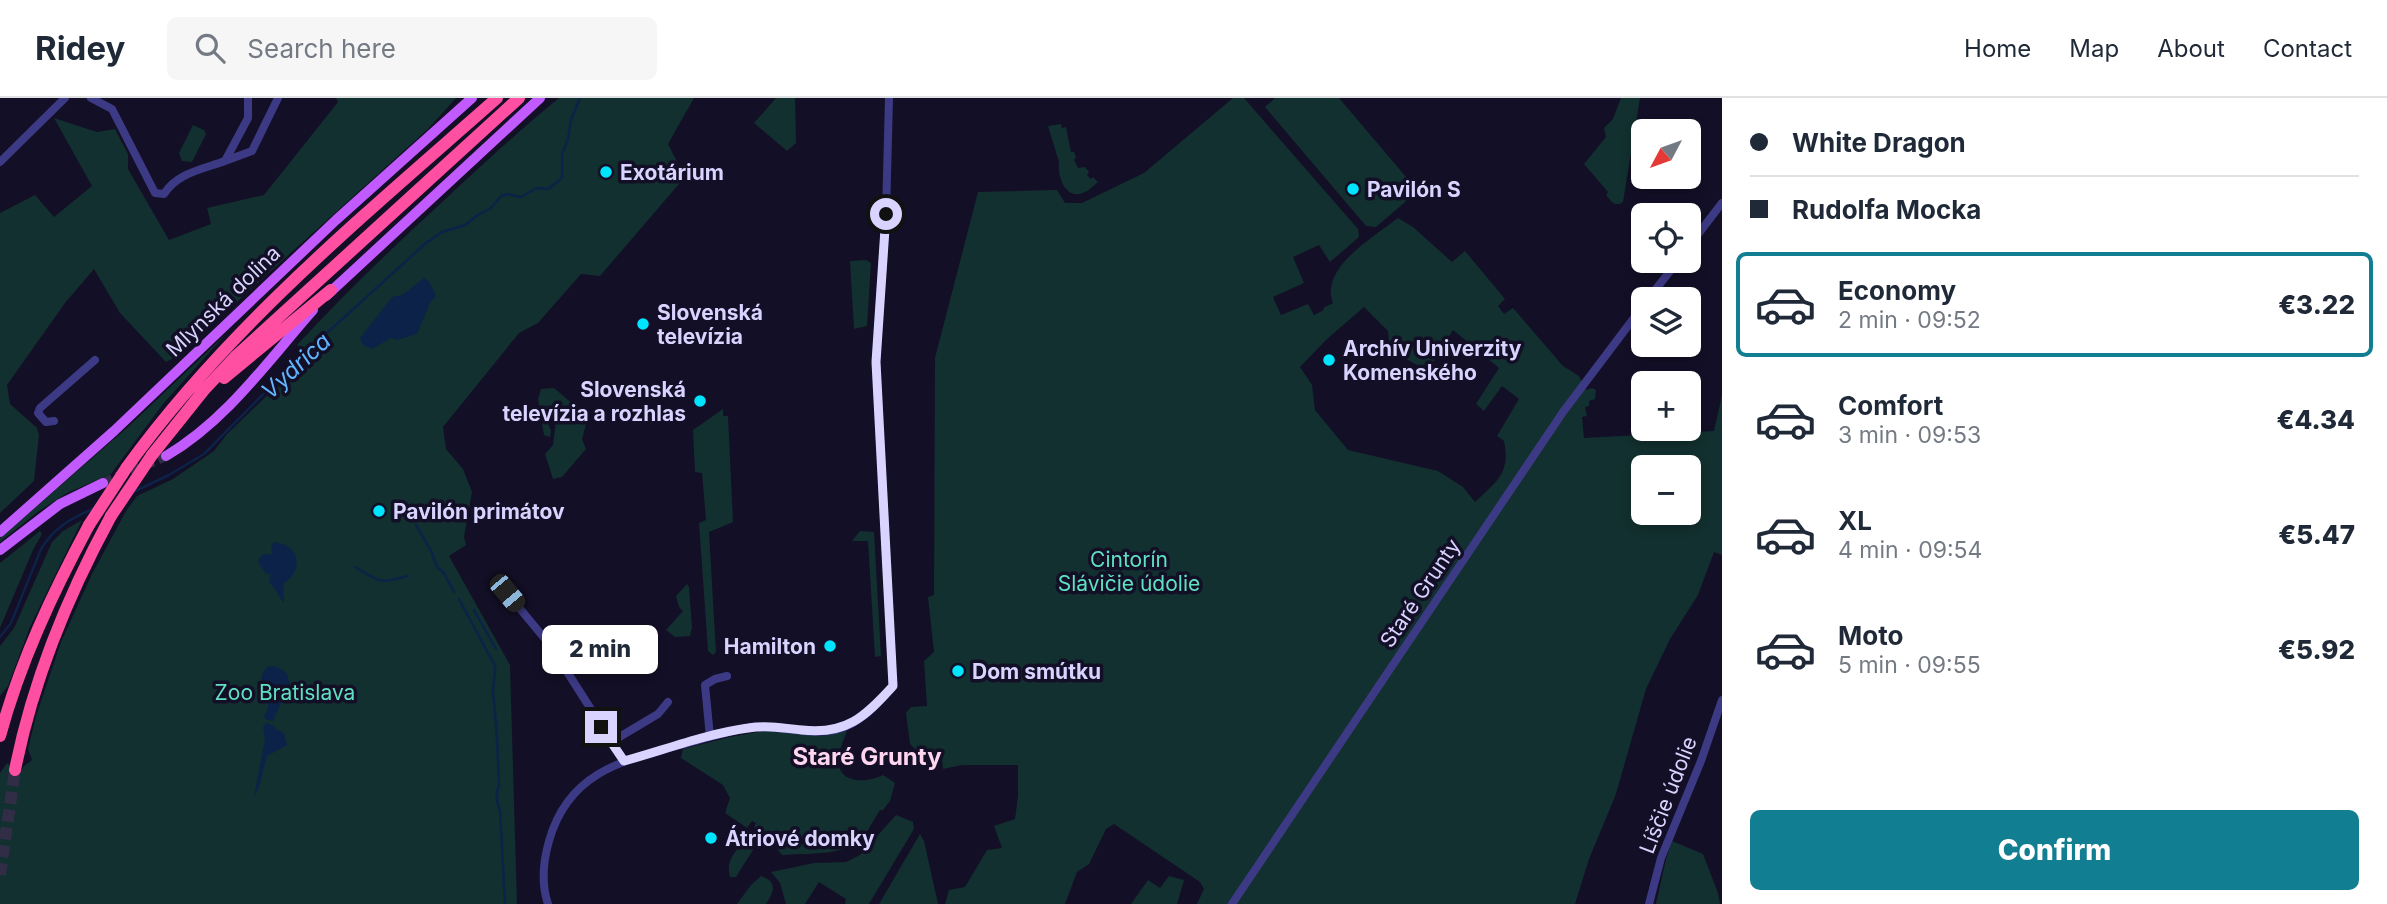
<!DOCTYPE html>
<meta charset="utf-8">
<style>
body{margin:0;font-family:Inter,sans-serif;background:#f6f6f7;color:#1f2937;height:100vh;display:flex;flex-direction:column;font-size:26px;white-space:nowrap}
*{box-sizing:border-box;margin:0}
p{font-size:23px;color:#747a83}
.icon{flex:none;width:38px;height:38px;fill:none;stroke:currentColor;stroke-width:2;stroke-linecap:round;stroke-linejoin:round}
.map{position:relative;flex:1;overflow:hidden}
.drawer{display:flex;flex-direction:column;background:#fff;width:665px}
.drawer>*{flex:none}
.hud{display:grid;align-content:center;height:154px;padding:0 28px;background:#fff}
.needle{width:46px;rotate:229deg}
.buttons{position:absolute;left:1631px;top:21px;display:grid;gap:14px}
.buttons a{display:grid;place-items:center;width:70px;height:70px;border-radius:10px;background:#fff;box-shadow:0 4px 10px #0003;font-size:35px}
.end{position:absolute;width:32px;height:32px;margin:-16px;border:9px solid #d9d4ff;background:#111;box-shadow:0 0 0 4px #111}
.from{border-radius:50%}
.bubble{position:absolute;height:49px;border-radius:10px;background:#fff;box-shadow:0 4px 10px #0003;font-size:23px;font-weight:800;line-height:49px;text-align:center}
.car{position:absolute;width:21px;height:42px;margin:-21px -10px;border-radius:9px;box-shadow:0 0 5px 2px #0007;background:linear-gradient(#222 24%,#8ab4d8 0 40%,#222 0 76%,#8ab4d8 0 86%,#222 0)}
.hud b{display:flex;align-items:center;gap:24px;height:66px;font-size:26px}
.hud b+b{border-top:2px solid #e0e1e3}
.hud i{width:18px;height:18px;background:#1f2937}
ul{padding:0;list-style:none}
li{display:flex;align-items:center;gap:21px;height:105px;margin:0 14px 10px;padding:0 14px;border:4px solid transparent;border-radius:10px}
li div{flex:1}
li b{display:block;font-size:26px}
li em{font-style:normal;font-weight:800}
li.on{border-color:#117e91}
li>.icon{width:63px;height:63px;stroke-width:1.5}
.cta{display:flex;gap:14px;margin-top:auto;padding:14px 28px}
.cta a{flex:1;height:80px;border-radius:10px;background:#117e91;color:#fff;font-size:28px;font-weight:800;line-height:80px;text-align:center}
header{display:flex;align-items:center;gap:42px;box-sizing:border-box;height:98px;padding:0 35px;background:#fff;border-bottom:2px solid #e0e1e3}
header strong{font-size:33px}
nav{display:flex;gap:38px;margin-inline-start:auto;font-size:24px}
.search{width:490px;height:63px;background:#f6f6f7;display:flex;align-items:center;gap:18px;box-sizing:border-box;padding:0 24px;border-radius:10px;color:#747a83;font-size:26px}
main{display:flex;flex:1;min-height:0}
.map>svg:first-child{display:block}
.green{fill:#12302f;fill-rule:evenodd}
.water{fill:#0c2248}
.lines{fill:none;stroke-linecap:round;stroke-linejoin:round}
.stream{stroke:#0c2248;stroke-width:2.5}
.major-tunnel{stroke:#312d47;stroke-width:10;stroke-dasharray:10 5;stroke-linecap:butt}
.highway-tunnel{stroke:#312d47;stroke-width:12;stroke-dasharray:12 6;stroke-linecap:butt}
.minor{stroke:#3d3a85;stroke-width:8}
.major{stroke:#c25bff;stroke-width:10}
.highway{stroke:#ff4fa3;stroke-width:12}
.highway-bridge{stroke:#ff4fa3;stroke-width:12}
.route{stroke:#d9d4ff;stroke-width:9}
.poi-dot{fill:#00e5ff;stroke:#130f26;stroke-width:2.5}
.labels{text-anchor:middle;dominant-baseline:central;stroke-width:7;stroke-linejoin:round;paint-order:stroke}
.poi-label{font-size:21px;font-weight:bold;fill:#d9d4ff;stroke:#130f26;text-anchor:start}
.street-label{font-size:21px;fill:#d9d4ff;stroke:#130f26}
.park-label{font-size:21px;fill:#5fe0c0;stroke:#130f26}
.water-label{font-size:23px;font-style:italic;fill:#62b6ff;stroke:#130f26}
.quarter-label{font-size:24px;font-weight:bold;fill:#ffd6f0;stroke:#130f26}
</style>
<header>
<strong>Ridey</strong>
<div class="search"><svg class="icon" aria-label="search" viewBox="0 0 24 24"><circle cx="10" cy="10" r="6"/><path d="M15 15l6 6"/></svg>Search here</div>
<nav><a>Home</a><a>Map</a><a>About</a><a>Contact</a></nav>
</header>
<main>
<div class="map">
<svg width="1722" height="806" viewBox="0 0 1722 806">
<rect width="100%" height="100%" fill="#130f26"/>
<path class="green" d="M 336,0 L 456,0 L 429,30 L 177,258 L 166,264 L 120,215 L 94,171 L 65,205 L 7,287 L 10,306 L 37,330 L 39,337 L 34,383 L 0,415 L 0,115 L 35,97 L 54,119 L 92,88 L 54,20 L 97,34 L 115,31 L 128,56 L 128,71 L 169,142 L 211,126 L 207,110 L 264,97 L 338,4 Z
M 559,0 L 694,0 L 668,46 L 685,79 L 600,178 L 581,176 L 538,225 L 519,235 L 443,329 L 446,351 L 463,371 L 472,394 L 464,439 L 466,447 L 449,458 L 510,567 L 517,806 L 0,806 L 0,675 L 7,665 L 9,666 L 9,672 L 18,676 L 24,668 L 32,662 L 28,651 L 36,618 L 61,544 L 92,476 L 126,413 L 137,398 L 173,381 L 214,353 L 227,336 L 307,259 L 297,247 C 342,198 390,152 439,107 C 478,71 517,34 559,0 Z
M 776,0 L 795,0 L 796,45 L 787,53 L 754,25 Z
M 1233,0 L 1244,0 L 1358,131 L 1359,139 L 1330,164 L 1319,147 L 1293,159 L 1304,185 L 1273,199 L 1281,217 L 1308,206 L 1314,217 L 1324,212 L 1323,210 L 1333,205 C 1319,170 1374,139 1398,120 L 1413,129 L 1452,164 L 1465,153 L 1505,201 L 1498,208 L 1504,216 L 1513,210 L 1563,268 L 1579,278 L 1586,292 L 1592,290 L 1596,292 L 1595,301 L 1589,303 L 1589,308 L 1585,309 L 1587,318 L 1582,319 L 1584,340 L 1714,333 L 1722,297 L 1722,457 L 1714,454 L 1698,497 L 1670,541 L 1646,591 L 1616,696 L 1589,761 L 1575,806 L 1197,806 L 1204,791 L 1200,784 L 1114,726 L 1106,731 L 1089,766 L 1077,774 L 1065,806 L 945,806 L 949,792 L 965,789 L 987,752 L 1002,750 L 994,728 L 1015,721 L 1018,698 L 1018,667 L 962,667 L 943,671 L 941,655 L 917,658 L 916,652 L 910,646 L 906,615 L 911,609 L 927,608 L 924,563 L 934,554 L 928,499 L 934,497 L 935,260 L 978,94 L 1057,92 L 1065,105 L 1082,105 L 1144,75 ZM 1364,209 L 1388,233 L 1390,252 L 1428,273 L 1453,232 L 1499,270 L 1476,306 L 1484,313 L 1502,288 L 1519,301 L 1497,338 L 1504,343 C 1511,375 1496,384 1475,404 L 1463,389 L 1438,373 L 1348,352 L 1315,312 L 1312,287 L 1300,269 L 1327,241 ZM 1643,369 L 1689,369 L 1689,415 L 1643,415 Z
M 1275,0 L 1339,0 L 1418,93 L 1376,129 L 1366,128 L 1265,9 Z
M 1621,0 L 1640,0 L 1623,104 C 1615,110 1611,103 1606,97 L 1608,94 L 1584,66 L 1606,39 L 1604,30 L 1613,21 Z
M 1061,26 L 1062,30 L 1066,29 L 1071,54 L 1074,54 L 1076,59 L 1074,62 L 1078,70 L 1085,69 L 1089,74 L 1087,77 L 1091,81 L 1093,79 L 1098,84 C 1093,88 1089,93 1083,95 C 1065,102 1057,77 1059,64 L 1048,28 Z
M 193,27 L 204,32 L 206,36 L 192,64 L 182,63 L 179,55 Z
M 866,162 L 871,165 L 867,228 L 854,231 L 850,163 Z
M 226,236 L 163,306 L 111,376 L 67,395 L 39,413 L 0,444 L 0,440 L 128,329 Z
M 554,290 L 588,319 L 582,341 L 586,351 L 562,379 L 553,381 L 545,356 L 553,347 L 556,323 L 552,322 L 548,325 L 551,333 L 550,339 L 544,337 L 538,301 L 541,291 Z
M 723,311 L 723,318 L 728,318 L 733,424 L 709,434 L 716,554 L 713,557 L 708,553 L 699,425 L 706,422 L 702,375 L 695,374 L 693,332 Z
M 82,422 L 30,529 L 8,588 L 0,598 L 0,548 L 14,530 L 52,444 L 63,433 Z
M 40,433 L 42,436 L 33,452 L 0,530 L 0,465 Z
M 860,433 L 874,434 L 881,558 L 875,559 L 868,443 L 852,443 Z
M 687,486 L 689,489 L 692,529 L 690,538 L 675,539 L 666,532 L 683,513 L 679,509 L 676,498 Z
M 763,633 L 824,638 L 847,633 C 844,641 839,653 838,661 C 838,687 867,685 883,677 L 895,685 L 890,703 L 883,712 L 880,712 C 875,720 870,728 866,736 C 852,759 805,755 782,757 L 765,736 L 754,729 L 756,725 L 752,723 L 747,730 L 725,715 L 730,700 L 723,687 L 681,660 L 683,651 L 730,639 Z
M 896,717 L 913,724 L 914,731 L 869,806 L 845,806 L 846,801 L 819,784 L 805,806 L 786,806 L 780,785 L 771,774 L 814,765 L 846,764 L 860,757 Z
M 920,736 L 924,743 L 938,806 L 879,806 Z
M 748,742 L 756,747 L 736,779 L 730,779 C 725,764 735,751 748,742 Z
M 1672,743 L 1703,756 L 1718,795 L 1720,806 L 1656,806 L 1666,761 Z
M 761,778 C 778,784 774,794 766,806 L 737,806 L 751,787 Z
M 1169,778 L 1184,782 L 1177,806 L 1131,806 L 1148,782 L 1160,790 Z"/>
<path class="water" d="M 424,180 L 429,183 L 436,198 L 430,205 L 417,236 L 397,242 L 391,240 L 372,251 L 363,247 L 360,240 L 392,199 L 402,197 Z
M 274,444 C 301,447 304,473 283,486 L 284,505 C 278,498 276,491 269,484 L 271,477 L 265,475 L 258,464 L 261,457 L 272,456 L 271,448 Z
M 269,568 L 277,569 L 284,573 L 287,576 L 290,586 L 273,623 L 267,622 L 264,618 L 268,610 L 268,593 L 264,592 C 259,585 261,573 269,568 Z
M 266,625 L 273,627 L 276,631 L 284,635 L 287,647 L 267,658 L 259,689 L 254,699 L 265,641 L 263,629 Z"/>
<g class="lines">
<path class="stream" d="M 131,395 L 169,377 L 204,356 L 295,264 L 426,145 L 442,134 L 465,127 L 476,118 L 491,110 L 501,98 L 507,96 L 521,99 L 537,90 L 548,91 L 562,80 L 562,56 L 568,41 L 571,22 L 580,0
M 416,427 L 431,453 L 437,469 L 444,475 L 454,494
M 355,469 C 379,483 379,487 407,478
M 459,501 L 495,568 C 496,578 492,586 493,596 C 497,626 498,656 499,687 C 496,695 496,704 500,712 L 505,806
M 474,512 L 496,551
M 0,539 L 11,525 L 41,451 C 54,430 71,420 93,411"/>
<path class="major-tunnel" d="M 103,385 L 166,358"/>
<path class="highway-tunnel" d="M 0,777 L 15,672"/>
<path class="minor" d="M 91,0 L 112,11 L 155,95 L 164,96 C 177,75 203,71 225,63 L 248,20 L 248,0
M 225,63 L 252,53 L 278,0
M 0,64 L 65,0
M 1689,148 L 1722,105
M 1648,201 L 1678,163
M 54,323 L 46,324 L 38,315 L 40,310 L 95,262
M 507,495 L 550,547 L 624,663
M 710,639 L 705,587 L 715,581 L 727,578
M 611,644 L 658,616 L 668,604
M 548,806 C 541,785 543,764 549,743 C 569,672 625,662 688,645 C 708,640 729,632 750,630 C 778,626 807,638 835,632 C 860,627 877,606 893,588 L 876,264 L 886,116 L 889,0
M 1232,806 L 1563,314 L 1643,208
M 1649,806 L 1661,760 L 1701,663 L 1722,602"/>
<path class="major" d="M 326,198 L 540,0
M 166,358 C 226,323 268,263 313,212
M 0,434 L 114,333 L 336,122 L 472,0
M 0,452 L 60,406 L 103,385"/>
<path class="highway" d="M 224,280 L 331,192
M 152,357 L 204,292 L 235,259 L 519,0
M 127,369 C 228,229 368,114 497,0
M 0,638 C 20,564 53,494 89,427
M 15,672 C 33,581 67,499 111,418"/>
<path class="highway-bridge" d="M 111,418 L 152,357
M 89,427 L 127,369"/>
</g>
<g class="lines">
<path class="route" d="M 601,629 L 624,663 C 664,652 706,636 748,630 C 766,627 784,630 802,632 C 846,637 865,619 893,588 L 876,264 L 886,116"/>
</g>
<g class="poi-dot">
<circle cx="606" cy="74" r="7"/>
<circle cx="1353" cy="91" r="7"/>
<circle cx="643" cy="226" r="7"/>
<circle cx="1329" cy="262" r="7"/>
<circle cx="700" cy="303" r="7"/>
<circle cx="379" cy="413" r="7"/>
<circle cx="830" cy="548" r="7"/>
<circle cx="958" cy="573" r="7"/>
<circle cx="711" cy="740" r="7"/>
</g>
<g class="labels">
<g class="poi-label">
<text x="620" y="74">Exotárium</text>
<text x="1367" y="91">Pavilón S</text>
<text x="657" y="214">Slovenská<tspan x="657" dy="24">televízia</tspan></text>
<text x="1343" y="250">Archív Univerzity<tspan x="1343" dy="24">Komenského</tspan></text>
<text x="686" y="291" text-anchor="end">Slovenská<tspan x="686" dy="24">televízia a rozhlas</tspan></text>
<text x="393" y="413">Pavilón primátov</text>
<text x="816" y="548" text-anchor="end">Hamilton</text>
<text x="972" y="573">Dom smútku</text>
<text x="725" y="740">Átriové domky</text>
</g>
<g class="street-label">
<text transform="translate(223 203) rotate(-44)">Mlynská dolina</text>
<text transform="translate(1420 495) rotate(-56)">Staré Grunty</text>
<text transform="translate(1668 697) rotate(-69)">Líščie údolie</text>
</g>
<g class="park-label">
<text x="1129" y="461">Cintorín<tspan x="1129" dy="24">Slávičie údolie</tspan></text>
<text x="285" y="594">Zoo Bratislava</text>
</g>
<g class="water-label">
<text transform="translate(296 268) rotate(-43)">Vydrica</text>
</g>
<g class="quarter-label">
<text x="867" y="658">Staré Grunty</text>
</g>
</g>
</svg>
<div class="buttons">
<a><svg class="needle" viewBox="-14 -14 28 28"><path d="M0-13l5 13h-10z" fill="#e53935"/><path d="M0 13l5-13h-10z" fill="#747a83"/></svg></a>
<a><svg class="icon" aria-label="locate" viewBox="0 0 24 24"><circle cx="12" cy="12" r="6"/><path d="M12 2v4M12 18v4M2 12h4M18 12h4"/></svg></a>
<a><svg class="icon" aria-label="layers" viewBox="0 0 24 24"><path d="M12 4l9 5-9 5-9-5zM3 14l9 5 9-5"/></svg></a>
<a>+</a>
<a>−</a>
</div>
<i class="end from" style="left:886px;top:116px"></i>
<i class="end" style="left:601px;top:629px"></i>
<div class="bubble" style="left:542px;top:527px;width:116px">2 min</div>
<i class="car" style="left:507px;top:495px;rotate:140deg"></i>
</div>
<section class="drawer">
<div class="hud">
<b><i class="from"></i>White Dragon</b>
<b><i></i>Rudolfa Mocka</b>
</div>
<ul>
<li class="on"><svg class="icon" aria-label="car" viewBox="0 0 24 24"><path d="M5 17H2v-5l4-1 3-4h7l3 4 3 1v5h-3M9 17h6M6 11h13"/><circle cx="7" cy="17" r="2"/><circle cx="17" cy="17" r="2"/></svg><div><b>Economy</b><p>2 min · 09:52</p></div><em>€3.22</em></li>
<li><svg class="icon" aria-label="car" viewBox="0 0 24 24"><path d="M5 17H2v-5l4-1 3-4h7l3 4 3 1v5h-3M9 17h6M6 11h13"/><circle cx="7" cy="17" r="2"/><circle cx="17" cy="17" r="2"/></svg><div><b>Comfort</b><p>3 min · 09:53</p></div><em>€4.34</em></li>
<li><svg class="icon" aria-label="car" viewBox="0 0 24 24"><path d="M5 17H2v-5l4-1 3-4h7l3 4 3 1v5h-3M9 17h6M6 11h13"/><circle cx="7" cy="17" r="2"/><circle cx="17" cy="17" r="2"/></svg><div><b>XL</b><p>4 min · 09:54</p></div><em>€5.47</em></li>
<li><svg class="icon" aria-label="car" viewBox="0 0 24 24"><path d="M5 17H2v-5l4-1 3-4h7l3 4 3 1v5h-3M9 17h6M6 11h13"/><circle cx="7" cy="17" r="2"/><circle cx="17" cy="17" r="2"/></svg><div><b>Moto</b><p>5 min · 09:55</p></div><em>€5.92</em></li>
</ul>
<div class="cta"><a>Confirm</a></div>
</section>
</main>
